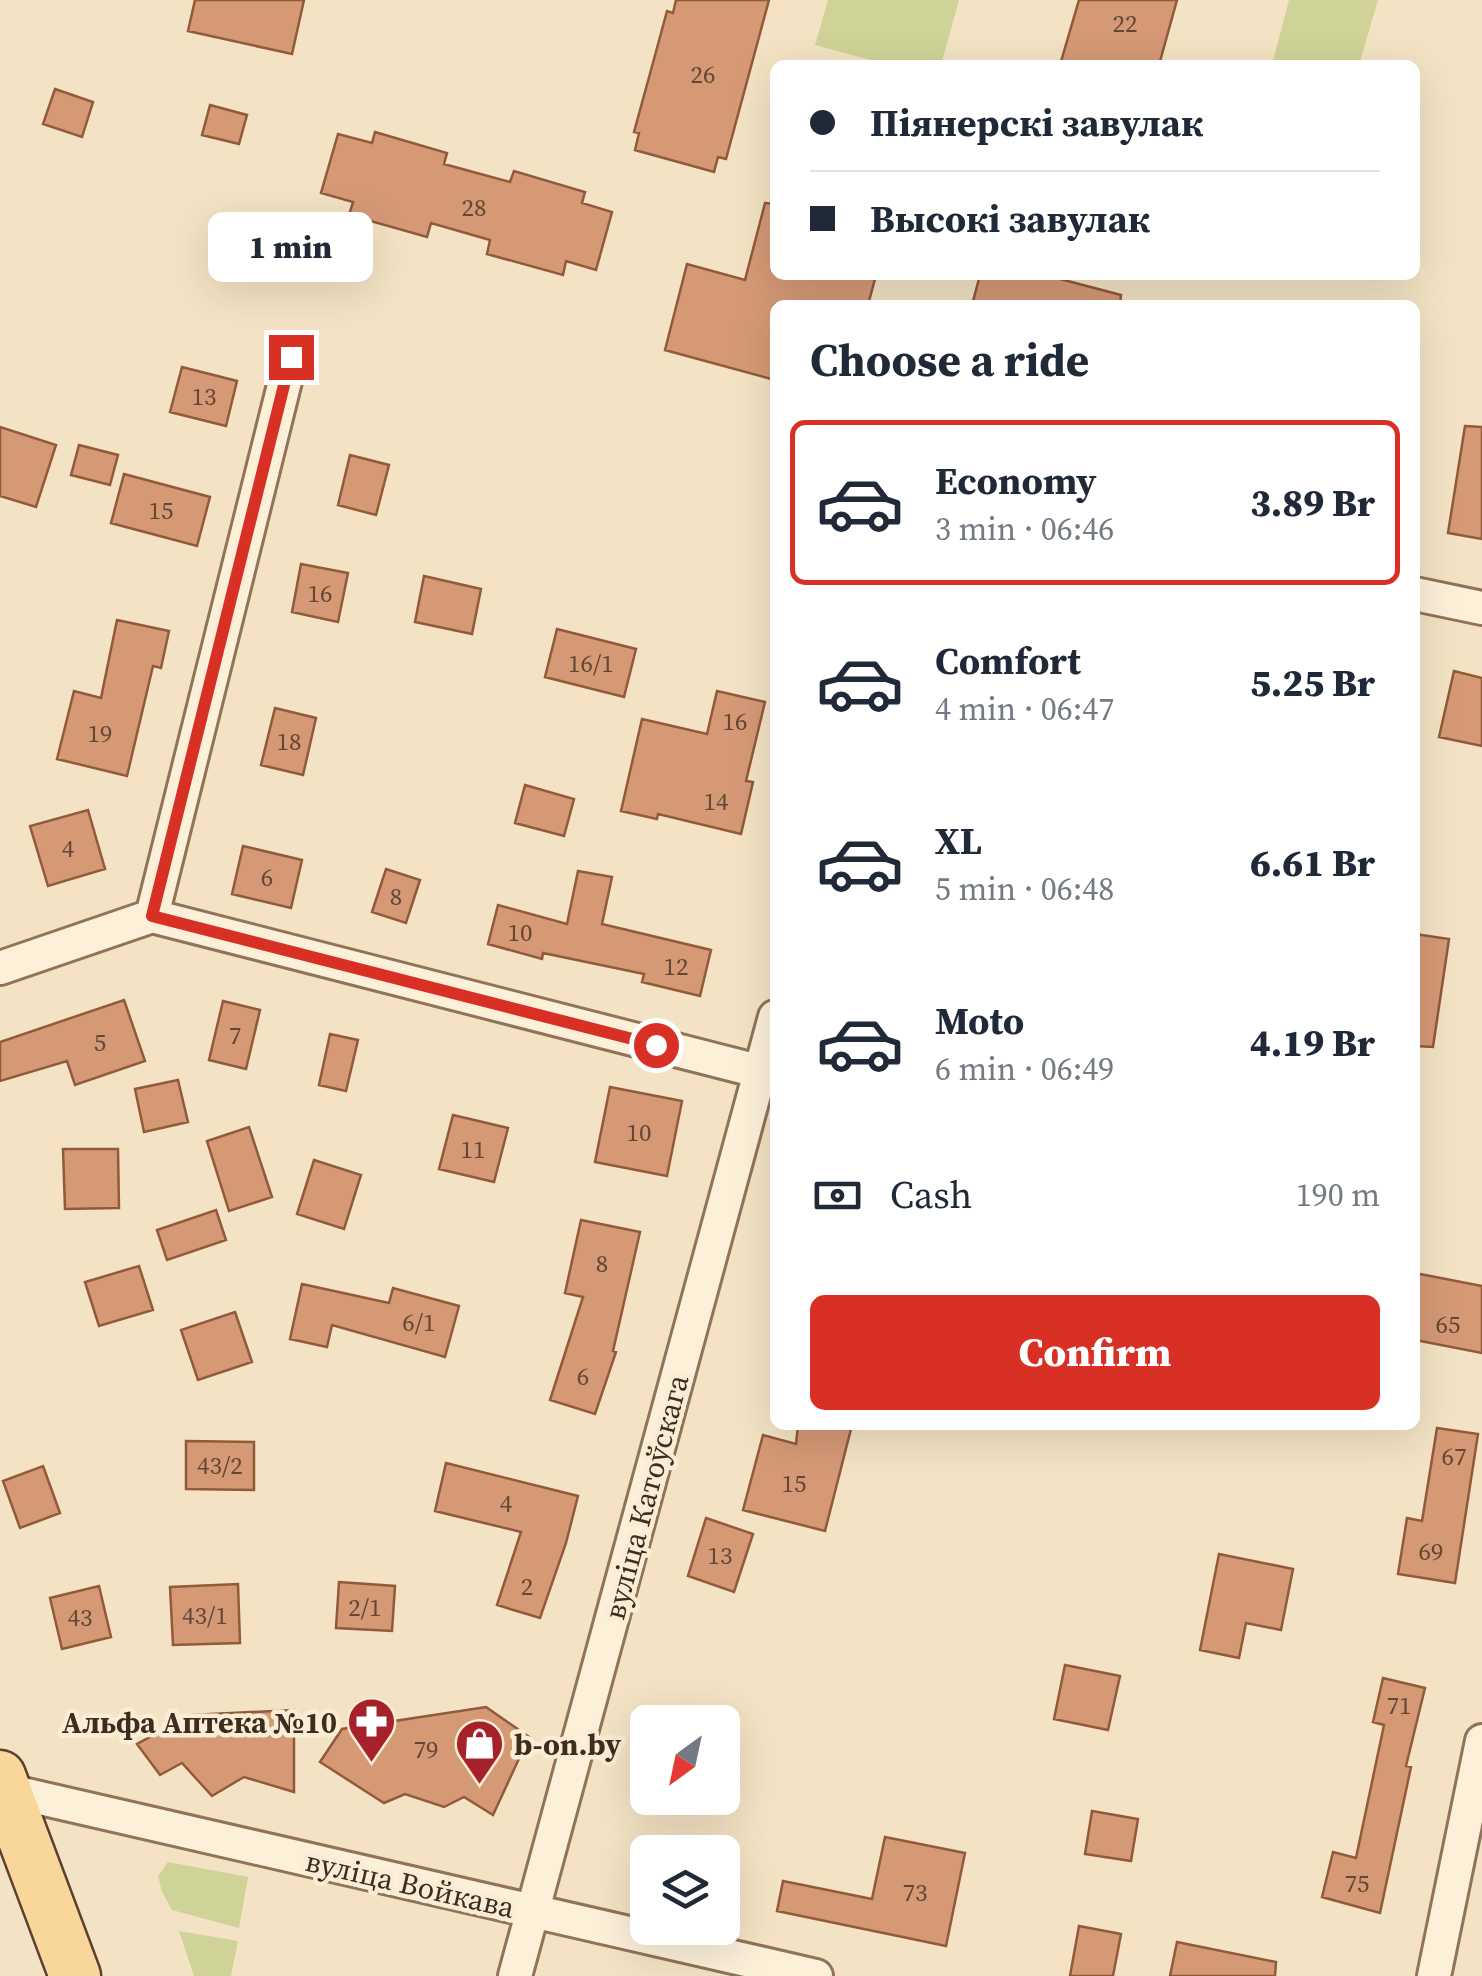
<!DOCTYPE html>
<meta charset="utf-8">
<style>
body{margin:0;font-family:"Source Serif 4",serif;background:#f2f2f3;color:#1f2937;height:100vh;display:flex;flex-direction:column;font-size:38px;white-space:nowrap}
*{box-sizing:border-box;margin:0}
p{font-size:32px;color:#747a83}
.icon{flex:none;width:55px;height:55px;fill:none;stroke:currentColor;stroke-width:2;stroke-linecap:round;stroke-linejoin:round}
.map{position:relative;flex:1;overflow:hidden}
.sheet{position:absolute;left:770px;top:300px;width:650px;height:1130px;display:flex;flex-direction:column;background:#fff;border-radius:15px;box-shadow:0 10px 40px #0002}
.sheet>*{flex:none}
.hud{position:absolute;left:770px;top:60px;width:650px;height:220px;border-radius:15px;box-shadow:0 10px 40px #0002;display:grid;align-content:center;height:220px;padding:0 40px;background:#fff}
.needle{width:65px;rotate:213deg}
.fabs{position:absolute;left:630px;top:1705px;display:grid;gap:20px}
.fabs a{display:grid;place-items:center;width:110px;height:110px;border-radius:15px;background:#fff;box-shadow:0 10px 40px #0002;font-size:50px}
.end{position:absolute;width:45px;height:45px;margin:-22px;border:12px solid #d93025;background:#fff;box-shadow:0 0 0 5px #fff}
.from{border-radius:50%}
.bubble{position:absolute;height:70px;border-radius:15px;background:#fff;box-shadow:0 10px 40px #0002;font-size:32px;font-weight:800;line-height:70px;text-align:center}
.hud b{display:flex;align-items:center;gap:35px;height:95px;font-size:38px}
.hud b+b{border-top:2px solid #e0e1e3}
.hud i{width:25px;height:25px;background:#1f2937}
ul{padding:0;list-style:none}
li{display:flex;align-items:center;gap:30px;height:165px;margin:0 20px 15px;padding:0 20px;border:5px solid transparent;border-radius:15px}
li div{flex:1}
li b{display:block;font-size:38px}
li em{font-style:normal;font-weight:800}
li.on{border-color:#d93025}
li>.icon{width:90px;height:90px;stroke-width:1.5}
h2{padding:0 40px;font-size:45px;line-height:120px}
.pay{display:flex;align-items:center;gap:25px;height:110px;padding:0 40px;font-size:38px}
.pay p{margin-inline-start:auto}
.button{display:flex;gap:20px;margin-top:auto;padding:20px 40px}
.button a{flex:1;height:115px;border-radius:15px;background:#d93025;color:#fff;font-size:40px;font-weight:800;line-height:115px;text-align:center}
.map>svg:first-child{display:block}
.green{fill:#cfd397}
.building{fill:#d59976;stroke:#92593b;stroke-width:2.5}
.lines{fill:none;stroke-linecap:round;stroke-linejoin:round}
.minor-casing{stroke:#907358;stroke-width:38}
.primary-casing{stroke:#5e412d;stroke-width:55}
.minor{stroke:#fcf0d9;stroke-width:32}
.primary{stroke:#f9d699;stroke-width:50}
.route{stroke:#d93025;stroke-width:12}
.labels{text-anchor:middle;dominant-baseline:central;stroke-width:9;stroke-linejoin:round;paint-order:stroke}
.number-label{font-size:25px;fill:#644734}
.street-label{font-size:30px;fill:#3f2c1e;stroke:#f9edd5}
.poi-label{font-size:30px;font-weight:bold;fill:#3f2c1e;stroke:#f9edd5;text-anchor:end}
</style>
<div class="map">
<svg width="1482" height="1976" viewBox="0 0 1482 1976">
<rect width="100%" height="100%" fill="#f3e3c4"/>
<path class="green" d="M 828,0 L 959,0 L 941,65 L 889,65 L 815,45 Z
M 1289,0 L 1378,0 L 1359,65 L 1272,65 Z
M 168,1862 L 248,1877 L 239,1928 L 172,1910 L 162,1892 L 158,1876 Z
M 179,1931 L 238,1941 L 231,1976 L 194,1976 Z"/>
<path class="building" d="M 195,0 L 304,0 L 292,54 L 188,31 Z
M 676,0 L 769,0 L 726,159 L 718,157 L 714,172 L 635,150 L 639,133 L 634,132 L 654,59 L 667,11 L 673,13 Z
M 1079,0 L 1177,0 L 1159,65 L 1060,65 Z
M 55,89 L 93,102 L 82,137 L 43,124 Z
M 210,105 L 247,115 L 239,144 L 202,135 Z
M 375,132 L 447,153 L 444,164 L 510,182 L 514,171 L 585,192 L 582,203 L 612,212 L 596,270 L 566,261 L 563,275 L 487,254 L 490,240 L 431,223 L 427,237 L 349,215 L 353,202 L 321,193 L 338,134 L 372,143 Z
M 765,203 L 775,204 L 775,275 L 876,275 L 868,305 L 775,305 L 775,380 L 665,350 L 687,264 L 745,280 Z
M 980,275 L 1045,275 L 1121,295 L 1120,305 L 972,305 Z
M 182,367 L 237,381 L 226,426 L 170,412 Z
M 1465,426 L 1482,427 L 1482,539 L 1448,533 Z
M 0,427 L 56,445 L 36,507 L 0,496 Z
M 79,445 L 118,455 L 110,485 L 71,475 Z
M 350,455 L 389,465 L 376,515 L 338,505 Z
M 124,474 L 210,497 L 197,546 L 111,523 Z
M 301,564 L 348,573 L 338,622 L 292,612 Z
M 424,576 L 481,589 L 472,634 L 415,622 Z
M 117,620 L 169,631 L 161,668 L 153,666 L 127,776 L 57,759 L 74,691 L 101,698 Z
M 557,629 L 636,649 L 624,697 L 545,677 Z
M 1454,671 L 1482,678 L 1482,746 L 1439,737 Z
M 717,691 L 765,702 L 746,781 L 753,782 L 741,834 L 658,814 L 657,819 L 621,811 L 642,719 L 707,734 Z
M 275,708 L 316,718 L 303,775 L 261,765 Z
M 525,785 L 574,799 L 564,836 L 515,823 Z
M 88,810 L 105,869 L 48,886 L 30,826 Z
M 243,846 L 302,860 L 291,908 L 232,894 Z
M 386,869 L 420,880 L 406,923 L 372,912 Z
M 578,871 L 612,877 L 602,924 L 711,950 L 700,996 L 642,982 L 644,974 L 543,953 L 542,959 L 488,944 L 498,905 L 567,924 Z
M 1415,934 L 1449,939 L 1433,1047 L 1415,1046 Z
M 124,1000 L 145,1061 L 75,1085 L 67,1061 L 0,1081 L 0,1042 Z
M 223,1001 L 260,1010 L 246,1069 L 209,1060 Z
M 330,1034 L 358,1040 L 346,1091 L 319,1085 Z
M 178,1080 L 188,1122 L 144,1132 L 135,1089 Z
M 610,1087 L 682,1101 L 667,1176 L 595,1162 Z
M 453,1115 L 508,1128 L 494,1182 L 439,1169 Z
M 249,1127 L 272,1197 L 229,1211 L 207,1141 Z
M 63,1149 L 118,1149 L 119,1208 L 65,1209 Z
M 314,1160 L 361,1175 L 344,1229 L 297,1214 Z
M 216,1210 L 226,1240 L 167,1260 L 157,1230 Z
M 581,1220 L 640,1232 L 613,1351 L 616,1352 L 595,1414 L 550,1400 L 583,1297 L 565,1293 Z
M 139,1266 L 153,1310 L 99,1326 L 85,1282 Z
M 1415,1273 L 1482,1286 L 1482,1353 L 1415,1340 Z
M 302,1284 L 389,1303 L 393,1288 L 459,1306 L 445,1357 L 332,1325 L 327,1347 L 290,1339 Z
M 235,1312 L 252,1362 L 198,1380 L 181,1330 Z
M 798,1425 L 852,1425 L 825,1531 L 743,1510 L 763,1435 L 796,1444 Z
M 1437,1428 L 1478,1434 L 1455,1583 L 1398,1574 L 1407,1518 L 1422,1521 Z
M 186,1441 L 254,1442 L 254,1490 L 186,1489 Z
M 446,1463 L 578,1496 L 566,1543 L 540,1618 L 497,1605 L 521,1532 L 435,1511 Z
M 43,1466 L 60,1513 L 20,1528 L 3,1481 Z
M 706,1518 L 753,1534 L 734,1592 L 688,1576 Z
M 1219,1554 L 1293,1569 L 1281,1630 L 1246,1623 L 1239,1658 L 1200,1650 Z
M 339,1582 L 395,1586 L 392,1631 L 336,1628 Z
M 238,1584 L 240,1643 L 173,1645 L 170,1587 Z
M 99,1586 L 111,1637 L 62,1649 L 50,1598 Z
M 1065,1665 L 1120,1676 L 1108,1730 L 1054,1719 Z
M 1383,1678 L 1425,1688 L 1406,1766 L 1411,1767 L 1380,1913 L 1322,1897 L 1333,1852 L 1356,1858 L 1384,1725 L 1373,1722 Z
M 486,1707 L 529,1737 L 493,1815 L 464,1797 L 444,1807 L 405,1794 L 384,1803 L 320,1762 L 342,1729 Z
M 294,1710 L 294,1792 L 244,1777 L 212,1796 L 182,1763 L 160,1775 L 137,1744 L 191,1715 Z
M 1092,1811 L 1138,1819 L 1131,1861 L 1085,1854 Z
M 885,1837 L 965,1853 L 946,1946 L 777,1911 L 783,1881 L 872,1899 Z
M 1079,1926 L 1121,1934 L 1113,1976 L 1070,1976 Z
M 1177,1942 L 1276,1962 L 1275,1976 L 1170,1976 Z"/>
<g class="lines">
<defs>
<path id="minor" d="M 1415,594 L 1482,608
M 152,916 L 291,357
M 0,968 L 152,916 L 762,1072
M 5,1790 L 816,1976
M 515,1976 L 775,1017
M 1434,1976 L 1482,1741"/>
<path id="primary" d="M 0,1776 L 75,1976"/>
</defs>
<use href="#minor" class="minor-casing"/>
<use href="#primary" class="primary-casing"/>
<use href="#minor" class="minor"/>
<use href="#primary" class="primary"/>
</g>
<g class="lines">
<path class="route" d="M 291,357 L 152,916 L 656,1045"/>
</g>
<defs>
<symbol id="pharmacy-pin" viewBox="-11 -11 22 30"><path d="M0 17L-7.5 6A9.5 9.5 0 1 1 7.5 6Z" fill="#a62129" stroke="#f9edd5"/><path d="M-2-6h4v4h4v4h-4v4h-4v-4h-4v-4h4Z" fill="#fff"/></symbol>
<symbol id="shop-pin" viewBox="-11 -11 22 30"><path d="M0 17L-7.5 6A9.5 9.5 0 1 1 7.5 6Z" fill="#a62129" stroke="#f9edd5"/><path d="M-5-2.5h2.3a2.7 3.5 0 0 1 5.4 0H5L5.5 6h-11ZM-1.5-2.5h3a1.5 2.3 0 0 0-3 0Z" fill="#fff"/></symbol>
</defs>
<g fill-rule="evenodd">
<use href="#pharmacy-pin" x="344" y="1694" width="55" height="75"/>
<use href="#shop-pin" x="452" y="1716" width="55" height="75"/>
</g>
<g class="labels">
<g class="number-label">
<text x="1125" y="23">22</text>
<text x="703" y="74">26</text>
<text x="474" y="207">28</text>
<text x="204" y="396">13</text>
<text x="161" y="510">15</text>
<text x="320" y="593">16</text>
<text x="591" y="663">16/1</text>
<text x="735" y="721">16</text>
<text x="100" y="733">19</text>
<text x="289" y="741">18</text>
<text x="716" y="801">14</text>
<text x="68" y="848">4</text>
<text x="267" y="877">6</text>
<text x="396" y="896">8</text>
<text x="520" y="932">10</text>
<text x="676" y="966">12</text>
<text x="235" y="1035">7</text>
<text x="100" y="1042">5</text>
<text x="639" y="1132">10</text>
<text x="473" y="1149">11</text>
<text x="602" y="1263">8</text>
<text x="419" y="1322">6/1</text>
<text x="1448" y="1324">65</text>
<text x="583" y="1376">6</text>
<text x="1454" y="1456">67</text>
<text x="220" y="1465">43/2</text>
<text x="794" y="1483">15</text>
<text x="506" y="1503">4</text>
<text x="1431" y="1551">69</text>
<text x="720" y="1555">13</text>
<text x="527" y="1586">2</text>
<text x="365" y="1607">2/1</text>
<text x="205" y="1615">43/1</text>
<text x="80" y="1617">43</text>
<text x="1399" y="1705">71</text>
<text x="426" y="1749">79</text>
<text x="1357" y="1883">75</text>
<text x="915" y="1892">73</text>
</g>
<g class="street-label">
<text transform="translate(646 1497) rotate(-75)">вуліца Катоўскага</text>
<text transform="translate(410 1884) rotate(13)">вуліца Войкава</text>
</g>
<g class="poi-label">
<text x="337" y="1722">Альфа Аптека №10</text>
<text x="514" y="1744" text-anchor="start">b-on.by</text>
</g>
</g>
</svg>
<div class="fabs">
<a><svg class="needle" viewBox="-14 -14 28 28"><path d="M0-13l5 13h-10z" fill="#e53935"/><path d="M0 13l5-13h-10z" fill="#747a83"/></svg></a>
<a><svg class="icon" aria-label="layers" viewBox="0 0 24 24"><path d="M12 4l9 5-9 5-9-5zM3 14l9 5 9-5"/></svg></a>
</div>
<i class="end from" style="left:656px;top:1045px"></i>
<i class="end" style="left:291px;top:357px"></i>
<div class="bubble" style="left:208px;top:212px;width:165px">1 min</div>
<div class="hud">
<b><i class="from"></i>Піянерскі завулак</b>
<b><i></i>Высокі завулак</b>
</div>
<section class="sheet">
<h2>Choose a ride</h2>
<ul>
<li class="on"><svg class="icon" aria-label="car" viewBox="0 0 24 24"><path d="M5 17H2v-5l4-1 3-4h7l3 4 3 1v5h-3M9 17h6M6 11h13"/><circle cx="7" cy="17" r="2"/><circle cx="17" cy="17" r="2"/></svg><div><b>Economy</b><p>3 min · 06:46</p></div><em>3.89 Br</em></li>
<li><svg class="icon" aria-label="car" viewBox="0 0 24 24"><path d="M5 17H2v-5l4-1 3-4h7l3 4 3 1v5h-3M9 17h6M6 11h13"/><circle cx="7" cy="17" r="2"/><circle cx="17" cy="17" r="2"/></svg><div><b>Comfort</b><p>4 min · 06:47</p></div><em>5.25 Br</em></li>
<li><svg class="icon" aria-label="car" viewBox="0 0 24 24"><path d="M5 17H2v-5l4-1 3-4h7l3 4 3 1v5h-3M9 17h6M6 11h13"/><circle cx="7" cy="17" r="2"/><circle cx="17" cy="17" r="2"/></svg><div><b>XL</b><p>5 min · 06:48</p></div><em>6.61 Br</em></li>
<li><svg class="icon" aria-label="car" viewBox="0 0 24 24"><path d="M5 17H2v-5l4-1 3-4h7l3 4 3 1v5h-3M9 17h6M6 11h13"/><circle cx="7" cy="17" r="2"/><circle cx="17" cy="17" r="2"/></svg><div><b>Moto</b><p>6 min · 06:49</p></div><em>4.19 Br</em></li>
</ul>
<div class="pay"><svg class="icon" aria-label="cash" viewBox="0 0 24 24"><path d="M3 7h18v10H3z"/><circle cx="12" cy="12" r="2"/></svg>Cash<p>190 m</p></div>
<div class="button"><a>Confirm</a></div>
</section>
</div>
